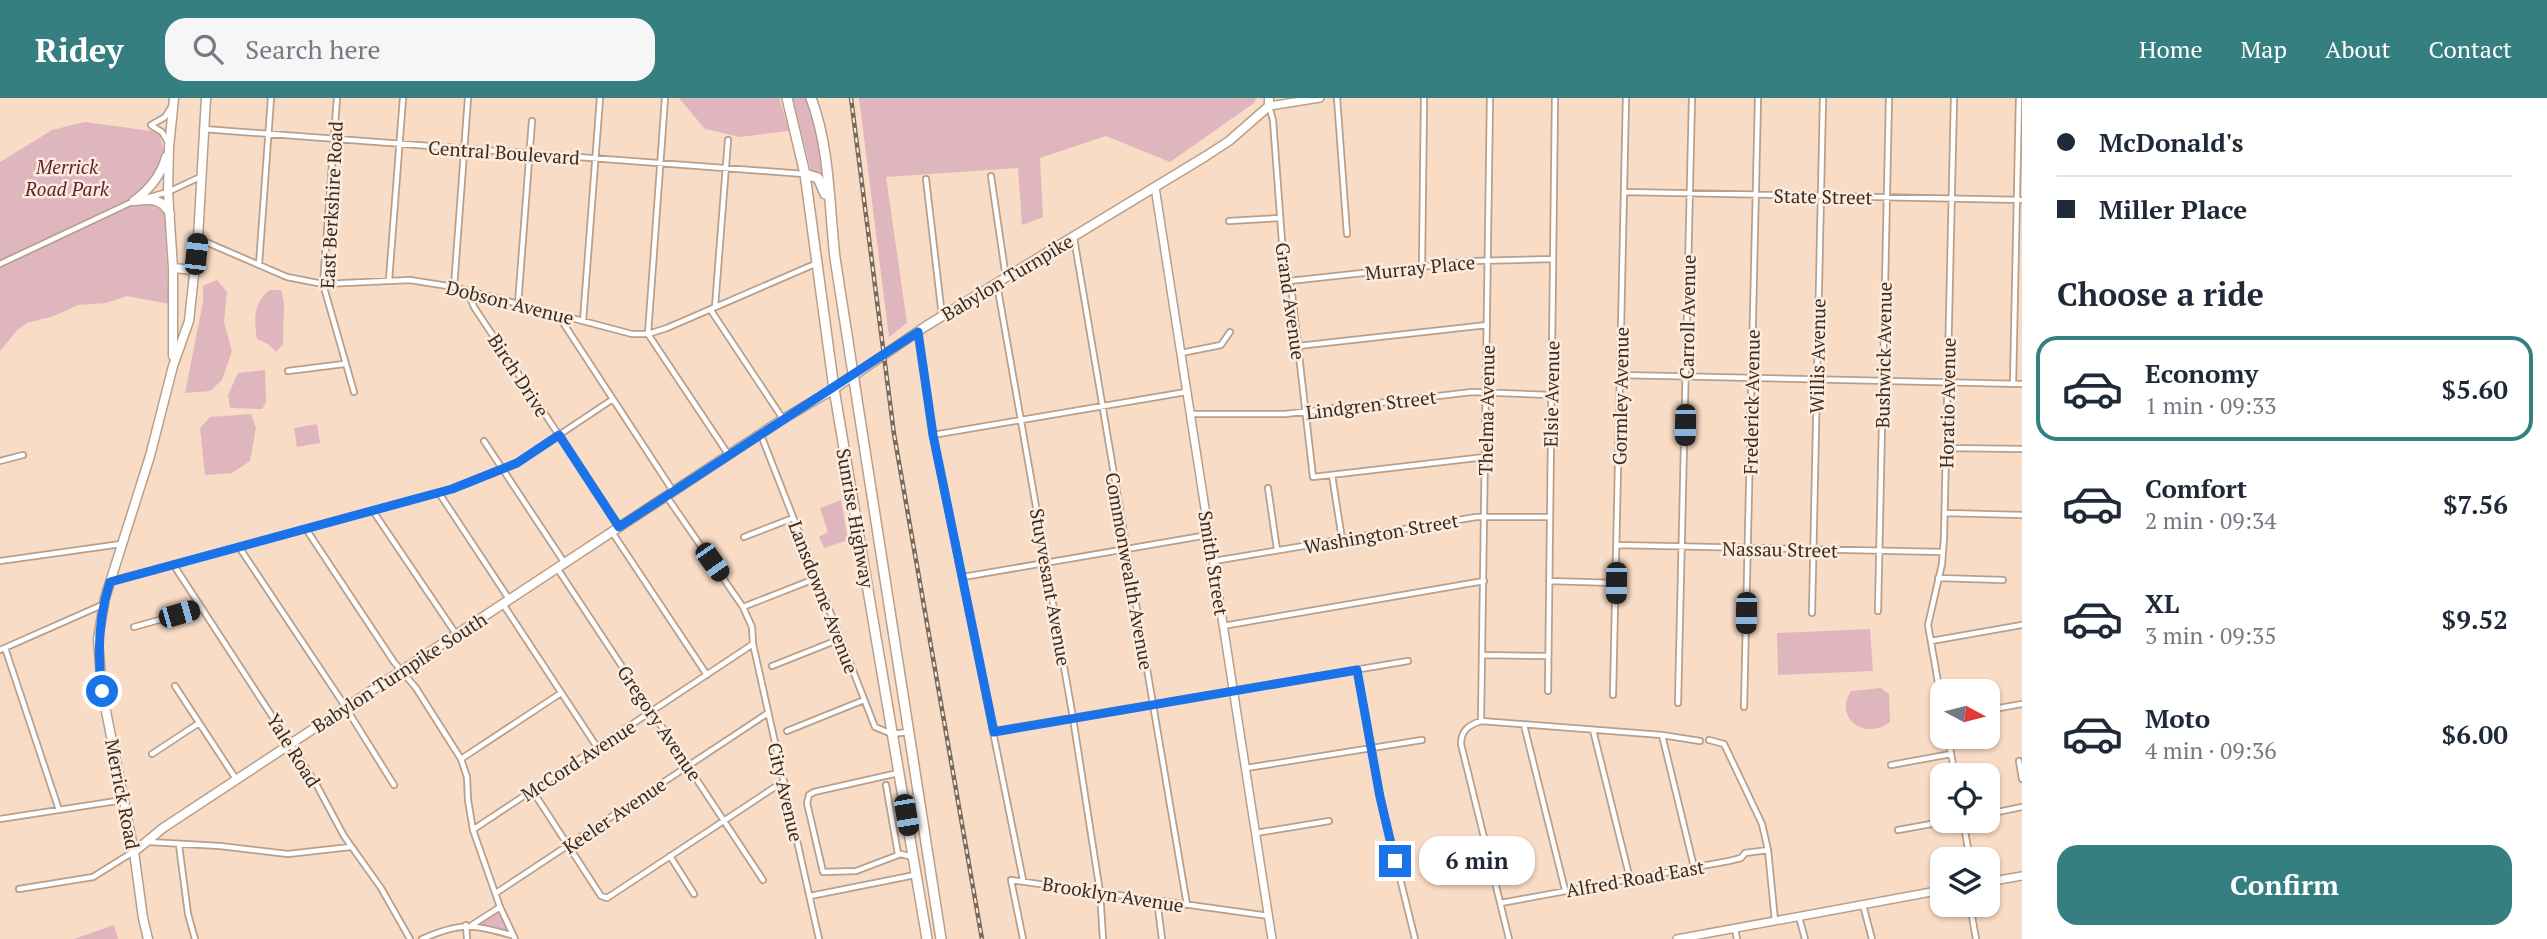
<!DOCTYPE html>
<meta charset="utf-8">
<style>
body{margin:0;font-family:"PT Serif",serif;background:#f6f6f7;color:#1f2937;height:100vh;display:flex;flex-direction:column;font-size:26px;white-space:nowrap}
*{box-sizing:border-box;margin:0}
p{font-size:23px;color:#747a83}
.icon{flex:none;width:38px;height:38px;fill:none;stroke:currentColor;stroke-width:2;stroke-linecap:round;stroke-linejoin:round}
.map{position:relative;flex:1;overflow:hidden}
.drawer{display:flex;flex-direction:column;background:#fff;width:525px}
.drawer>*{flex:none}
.banner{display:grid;align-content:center;height:154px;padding:0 35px;background:#fff}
.needle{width:46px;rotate:97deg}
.buttons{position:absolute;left:1930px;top:581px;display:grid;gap:14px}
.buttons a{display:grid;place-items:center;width:70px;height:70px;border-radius:14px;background:#fff;box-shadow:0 2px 5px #0004;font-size:35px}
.end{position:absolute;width:32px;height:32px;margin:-16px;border:9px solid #1a73e8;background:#fff;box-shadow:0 0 0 4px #fff}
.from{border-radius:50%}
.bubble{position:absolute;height:49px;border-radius:21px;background:#fff;box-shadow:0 2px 5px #0004;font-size:23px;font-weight:700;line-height:49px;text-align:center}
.car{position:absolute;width:21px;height:42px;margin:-21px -10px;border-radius:9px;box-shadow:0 0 5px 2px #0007;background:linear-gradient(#222 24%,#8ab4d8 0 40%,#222 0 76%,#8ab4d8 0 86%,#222 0)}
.banner b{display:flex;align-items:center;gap:24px;height:66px;font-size:26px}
.banner b+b{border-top:2px solid #e0e1e3}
.banner i{width:18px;height:18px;background:#1f2937}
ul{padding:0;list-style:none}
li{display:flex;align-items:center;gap:21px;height:105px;margin:0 14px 10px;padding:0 21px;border:4px solid transparent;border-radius:21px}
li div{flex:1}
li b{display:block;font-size:26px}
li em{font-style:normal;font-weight:700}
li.on{border-color:#367f81}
li>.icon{width:63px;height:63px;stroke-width:1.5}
h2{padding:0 35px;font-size:32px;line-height:84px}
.primary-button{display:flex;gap:14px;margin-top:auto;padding:14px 35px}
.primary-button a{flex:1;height:80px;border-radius:21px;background:#367f81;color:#fff;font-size:28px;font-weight:700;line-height:80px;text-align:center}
header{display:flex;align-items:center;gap:42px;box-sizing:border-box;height:98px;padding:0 35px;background:#367f81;color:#fff}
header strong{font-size:33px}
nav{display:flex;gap:38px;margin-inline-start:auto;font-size:24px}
.search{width:490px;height:63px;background:#f6f6f7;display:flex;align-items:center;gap:18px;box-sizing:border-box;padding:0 24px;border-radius:21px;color:#747a83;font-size:26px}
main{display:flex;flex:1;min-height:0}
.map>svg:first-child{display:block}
.green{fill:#dfb6bd}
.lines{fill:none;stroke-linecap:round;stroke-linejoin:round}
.street-casing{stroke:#b99f8a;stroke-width:8}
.secondary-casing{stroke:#b99f8a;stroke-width:10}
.primary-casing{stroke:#b99f8a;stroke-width:11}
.highway-casing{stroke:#b99f8a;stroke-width:12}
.street{stroke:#fff;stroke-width:4.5}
.secondary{stroke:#fff;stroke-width:7}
.primary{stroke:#fff;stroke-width:8}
.highway{stroke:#fff;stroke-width:9}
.rail-casing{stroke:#79695b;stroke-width:4.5}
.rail{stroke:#fdecde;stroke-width:2;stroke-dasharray:5;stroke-linecap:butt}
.route{stroke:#1a73e8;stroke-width:9}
.labels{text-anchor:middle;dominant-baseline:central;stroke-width:5;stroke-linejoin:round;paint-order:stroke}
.street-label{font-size:19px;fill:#372d24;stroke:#fdecde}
.park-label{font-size:19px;font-style:italic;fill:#612433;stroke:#fdecde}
</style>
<header>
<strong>Ridey</strong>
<div class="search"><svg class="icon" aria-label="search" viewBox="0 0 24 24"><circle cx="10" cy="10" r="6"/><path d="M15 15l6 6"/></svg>Search here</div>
<nav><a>Home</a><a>Map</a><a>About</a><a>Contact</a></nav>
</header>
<main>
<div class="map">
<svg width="2022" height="841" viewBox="0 0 2022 841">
<rect width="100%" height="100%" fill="#f8dcc6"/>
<path class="green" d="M 679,0 L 779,0 L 789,33 L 740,39 L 705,31 Z
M 793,0 L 807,0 L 816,32 L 823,76 L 811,73 Z
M 859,0 L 1256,0 L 1254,5 L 1170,64 L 1106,38 L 1040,60 L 1043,119 L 1022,127 L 1018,70 L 886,79 L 907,225 L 889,239 Z
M 85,24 L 158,34 L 164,52 L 155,79 L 136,99 L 0,164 L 0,64 L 52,32 Z
M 156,104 L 164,110 L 169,206 L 127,198 L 106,205 L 78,207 L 54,218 L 27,225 L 17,232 L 0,253 L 0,169 L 134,105 Z
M 217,182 L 227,194 L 224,224 L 232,253 L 222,282 L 210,293 L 185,295 L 203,204 L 203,188 Z
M 270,192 L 281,192 L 284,205 L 283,246 L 276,254 L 268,246 L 257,241 C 254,223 253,203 270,192 Z
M 265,272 L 266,305 L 262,311 L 230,310 L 228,297 L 238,275 Z
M 251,316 L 256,330 L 250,363 L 232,375 L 205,377 L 200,330 L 210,319 Z
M 317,326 L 320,345 L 297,349 L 294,330 Z
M 841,402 L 848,442 L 824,450 L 819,439 L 828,434 L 820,410 Z
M 1870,531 L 1873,573 L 1778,577 L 1777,535 Z
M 1881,590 L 1889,596 L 1890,624 C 1862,644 1834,618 1851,593 Z
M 500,811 L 510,836 L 477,826 Z
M 114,827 L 118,841 L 74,841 Z"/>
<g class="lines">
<defs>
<path id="street" d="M 337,0 L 323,186 L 354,294
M 665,0 L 648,236 L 728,356
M 1337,0 L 1347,136
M 1269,8 L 1273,22 L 1283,157 L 1292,196 L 1313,379 L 1485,359
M 151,27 L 165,19 L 170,11
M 152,28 L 162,34 L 167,43
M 203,31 L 804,76
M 991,78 L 1006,180
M 926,81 L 942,218
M 1625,94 L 2022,102
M 146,100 L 168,94 L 200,79
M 1229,123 L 1280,120
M 1074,140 L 1187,807
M 199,141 L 287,179 L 323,186 L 410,182 L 454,189 L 632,236 L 648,236 L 667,230 L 815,166
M 0,166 L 134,103
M 259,167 L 271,0
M 1422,169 L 1424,0
M 389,182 L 403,0
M 1289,183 L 1474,163 L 1552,161
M 997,186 L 1073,620 L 1100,794 L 1103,841
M 454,189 L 468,0
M 468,195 L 474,209 L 619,428
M 518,206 L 532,23
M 715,209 L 728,42
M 710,211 L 783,321
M 558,217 L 673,393
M 583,223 L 600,0
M 918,234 L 933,337 L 1023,782
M 1298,248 L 1487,227
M 1181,255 L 1221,247 L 1230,234
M 288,273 L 344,266
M 1620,277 L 2022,286
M 2013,286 L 2019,0
M 1191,316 L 1285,316 L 1472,294 L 1551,297
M 761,337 L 875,629 L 892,636 L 908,634
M 933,337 L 1186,294
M 484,343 L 564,464
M 1946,350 L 2022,351
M 0,363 L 23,357
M 1332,377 L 1342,441
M 1268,390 L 1277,452
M 439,395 L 509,501
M 667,399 L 743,509 L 752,529 L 753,546 L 819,841
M 373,413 L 456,536
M 1945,415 L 2022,417
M 306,431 L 394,564 L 416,590 L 461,661 L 467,679 L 468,702 L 473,732 L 500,809 L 515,841
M 612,434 L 707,577
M 744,439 L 793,420
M 1617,447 L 1943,454
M 239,449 L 341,602 L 394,687
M 0,463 L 121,446
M 1214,463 L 1476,419 L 1550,419
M 173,466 L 315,684 L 344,738 L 381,790 L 410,841
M 557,470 L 763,782
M 963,479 L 1208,437
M 1938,480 L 2003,482
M 111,483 L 452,391 L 517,365 L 613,301
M 1549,483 L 1616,485
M 503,506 L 597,649
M 743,509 L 817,480
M 1878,513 L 1889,0
M 1812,515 L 1823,0
M 1223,528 L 1484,483
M 134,529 L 201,510
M 1931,543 L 2022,527
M 5,550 L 59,712
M 0,552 L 102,507
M 1483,557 L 1548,558
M 772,568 L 840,541
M 1357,572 L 1380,699 L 1415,841
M 175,588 L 236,681
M 1548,593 L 1555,0
M 1613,597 L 1626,0
M 1678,605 L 1692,0
M 1942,607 L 1928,527 L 1942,466 L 1944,439 L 1954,0
M 1744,609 L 1758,0
M 1988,612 L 2022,606
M 1481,623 L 1490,0
M 1524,627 L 1565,792
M 1593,632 L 1630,781
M 787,633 L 864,602
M 994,633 L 1408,563
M 1662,637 L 1694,769
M 1948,639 L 1955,677
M 1709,642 L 1724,646 L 1762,726 L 1768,752 L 1775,823
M 152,656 L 199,625
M 461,661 L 561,595
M 2019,663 L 2022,681
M 1891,667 L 1951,656
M 1246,670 L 1422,642
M 898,675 L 814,694 L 809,697 L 807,705 L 823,774 L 856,773 L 901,756 L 912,759
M 886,687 L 898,756
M 532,692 L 601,798 L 607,800 L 784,683
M 1988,716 L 2022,709
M 0,721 L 123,702
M 1963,723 L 1970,761
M 474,731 L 753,546
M 1898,732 L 1948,723
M 1256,735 L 1329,723
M 149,744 L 220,748 L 288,756 L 350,749
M 179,747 L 188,816 L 195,841
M 670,758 L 694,796
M 19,791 L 93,779 L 133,754
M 496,795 L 768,615
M 810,798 L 915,777
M 1157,802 L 1162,841
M 1501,805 L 1729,763 L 1741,760 L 1745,755 L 1768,752
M 1863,807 L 1872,841
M 1970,807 L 1976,841
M 1799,819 L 1805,841
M 466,827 L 467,841
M 472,827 L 500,809
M 1735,831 L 1737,841
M 422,841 C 461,824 471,826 511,837
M 1023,841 L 1011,782 L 1269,818
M 1509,841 L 1461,646 C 1461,632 1469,627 1481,623 L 1662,637 L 1700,643"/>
<path id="secondary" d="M 1269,8 L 1320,0
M 1155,89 L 1272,841
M 1988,784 L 2022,778
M 1677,841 L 1942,792"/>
<path id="primary" d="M 134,103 C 150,91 161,78 166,59
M 134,103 C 151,101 162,100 170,116
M 173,170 L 194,172
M 173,258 L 173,170 L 168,94 L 169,49 L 174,0
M 134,754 L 163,730 L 783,321 L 834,291 L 926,228 L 1206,58 L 1229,43 L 1269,8 L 1269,0
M 148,841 L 143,820 L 134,754 L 102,593 L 98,541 L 105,500 L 150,358 L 173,268 L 189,223 L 198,140 L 206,0"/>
<path id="highway" d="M 787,0 L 805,76 L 834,291 L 927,841
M 811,0 C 830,50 829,107 835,160 L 941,841
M 805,76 L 818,80 L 825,96"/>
</defs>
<use href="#street" class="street-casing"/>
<use href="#secondary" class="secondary-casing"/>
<use href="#primary" class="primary-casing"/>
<use href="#highway" class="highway-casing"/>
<use href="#street" class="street"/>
<use href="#secondary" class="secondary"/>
<use href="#primary" class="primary"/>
<use href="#highway" class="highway"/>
<defs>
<path id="rail" d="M 851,0 L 894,336 L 982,841"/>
</defs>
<use href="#rail" class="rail-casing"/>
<use href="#rail" class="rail"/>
</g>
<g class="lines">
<path class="route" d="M 102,593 C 97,555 98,520 110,484 L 452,391 L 517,365 L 559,337 L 619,429 L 918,234 L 933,337 L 994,634 L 1357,572 L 1380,699 L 1395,763"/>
</g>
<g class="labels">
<g class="street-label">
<text transform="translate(504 54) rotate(4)">Central Boulevard</text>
<text transform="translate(1823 98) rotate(1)">State Street</text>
<text transform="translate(331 107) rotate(-87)">East Berkshire Road</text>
<text transform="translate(1420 169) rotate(-6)">Murray Place</text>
<text transform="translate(1007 179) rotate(-31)">Babylon Turnpike</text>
<text transform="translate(1291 203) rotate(82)">Grand Avenue</text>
<text transform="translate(510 204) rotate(14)">Dobson Avenue</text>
<text transform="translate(1687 219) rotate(-89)">Carroll Avenue</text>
<text transform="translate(1883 257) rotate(-89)">Bushwick Avenue</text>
<text transform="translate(1817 258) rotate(-89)">Willis Avenue</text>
<text transform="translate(519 277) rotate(57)">Birch Drive</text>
<text transform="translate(1551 296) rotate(-89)">Elsie Avenue</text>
<text transform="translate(1620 298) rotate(-89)">Gormley Avenue</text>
<text transform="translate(1751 304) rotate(-89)">Frederick Avenue</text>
<text transform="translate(1947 305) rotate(-89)">Horatio Avenue</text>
<text transform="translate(1371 306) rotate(-7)">Lindgren Street</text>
<text transform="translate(1486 312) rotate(-89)">Thelma Avenue</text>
<text transform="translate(856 420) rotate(80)">Sunrise Highway</text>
<text transform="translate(1381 435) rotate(-10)">Washington Street</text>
<text transform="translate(1780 451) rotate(1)">Nassau Street</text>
<text transform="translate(1214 465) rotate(81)">Smith Street</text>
<text transform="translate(1130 473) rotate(80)">Commonwealth Avenue</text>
<text transform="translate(1051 489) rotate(80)">Stuyvesant Avenue</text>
<text transform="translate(824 499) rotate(69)">Lansdowne Avenue</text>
<text transform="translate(399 574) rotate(-33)">Babylon Turnpike South</text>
<text transform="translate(660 625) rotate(56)">Gregory Avenue</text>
<text transform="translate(294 652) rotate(58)">Yale Road</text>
<text transform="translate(578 662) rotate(-33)">McCord Avenue</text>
<text transform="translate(786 694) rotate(77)">City Avenue</text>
<text transform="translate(123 696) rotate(79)">Merrick Road</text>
<text transform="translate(614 717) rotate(-34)">Keeler Avenue</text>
<text transform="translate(1635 780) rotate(-10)">Alfred Road East</text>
<text transform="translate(1113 796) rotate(9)">Brooklyn Avenue</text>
</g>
<g class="park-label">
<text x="67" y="68">Merrick<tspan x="67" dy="22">Road Park</tspan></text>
</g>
</g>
</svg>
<div class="buttons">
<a><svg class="needle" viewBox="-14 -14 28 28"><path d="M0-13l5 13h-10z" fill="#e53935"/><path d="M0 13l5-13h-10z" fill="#747a83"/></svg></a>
<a><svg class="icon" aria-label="locate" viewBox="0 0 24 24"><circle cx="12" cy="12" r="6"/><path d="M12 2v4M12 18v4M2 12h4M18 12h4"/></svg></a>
<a><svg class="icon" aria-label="layers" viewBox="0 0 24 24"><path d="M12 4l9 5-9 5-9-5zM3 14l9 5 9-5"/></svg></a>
</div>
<i class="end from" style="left:102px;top:593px"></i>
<i class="end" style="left:1395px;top:763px"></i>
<div class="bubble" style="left:1419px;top:738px;width:116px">6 min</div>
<i class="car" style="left:196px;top:156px;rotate:6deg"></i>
<i class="car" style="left:1685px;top:327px;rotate:181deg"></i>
<i class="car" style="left:712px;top:464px;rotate:145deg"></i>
<i class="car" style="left:1616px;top:485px;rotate:181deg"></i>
<i class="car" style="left:1746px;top:515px;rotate:181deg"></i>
<i class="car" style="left:179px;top:516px;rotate:74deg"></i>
<i class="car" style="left:906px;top:717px;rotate:170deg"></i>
</div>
<section class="drawer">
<div class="banner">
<b><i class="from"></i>McDonald's</b>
<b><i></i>Miller Place</b>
</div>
<h2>Choose a ride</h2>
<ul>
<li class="on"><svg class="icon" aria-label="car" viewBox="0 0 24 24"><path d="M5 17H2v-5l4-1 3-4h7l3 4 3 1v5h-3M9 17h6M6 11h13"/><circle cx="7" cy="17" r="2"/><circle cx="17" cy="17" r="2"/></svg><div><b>Economy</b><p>1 min · 09:33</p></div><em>$5.60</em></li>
<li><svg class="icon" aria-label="car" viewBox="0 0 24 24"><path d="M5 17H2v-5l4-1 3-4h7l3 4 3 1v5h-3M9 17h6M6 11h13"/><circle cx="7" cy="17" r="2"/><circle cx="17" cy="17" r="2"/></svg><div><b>Comfort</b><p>2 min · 09:34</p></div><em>$7.56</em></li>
<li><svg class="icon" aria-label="car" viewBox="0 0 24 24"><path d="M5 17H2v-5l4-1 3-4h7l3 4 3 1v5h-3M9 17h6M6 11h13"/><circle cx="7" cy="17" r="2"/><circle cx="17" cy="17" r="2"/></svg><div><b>XL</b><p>3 min · 09:35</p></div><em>$9.52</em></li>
<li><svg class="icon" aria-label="car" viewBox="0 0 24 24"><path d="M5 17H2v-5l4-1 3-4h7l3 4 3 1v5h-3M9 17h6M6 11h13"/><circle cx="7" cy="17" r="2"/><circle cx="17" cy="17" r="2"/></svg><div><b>Moto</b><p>4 min · 09:36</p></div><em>$6.00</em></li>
</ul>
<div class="primary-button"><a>Confirm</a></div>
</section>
</main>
